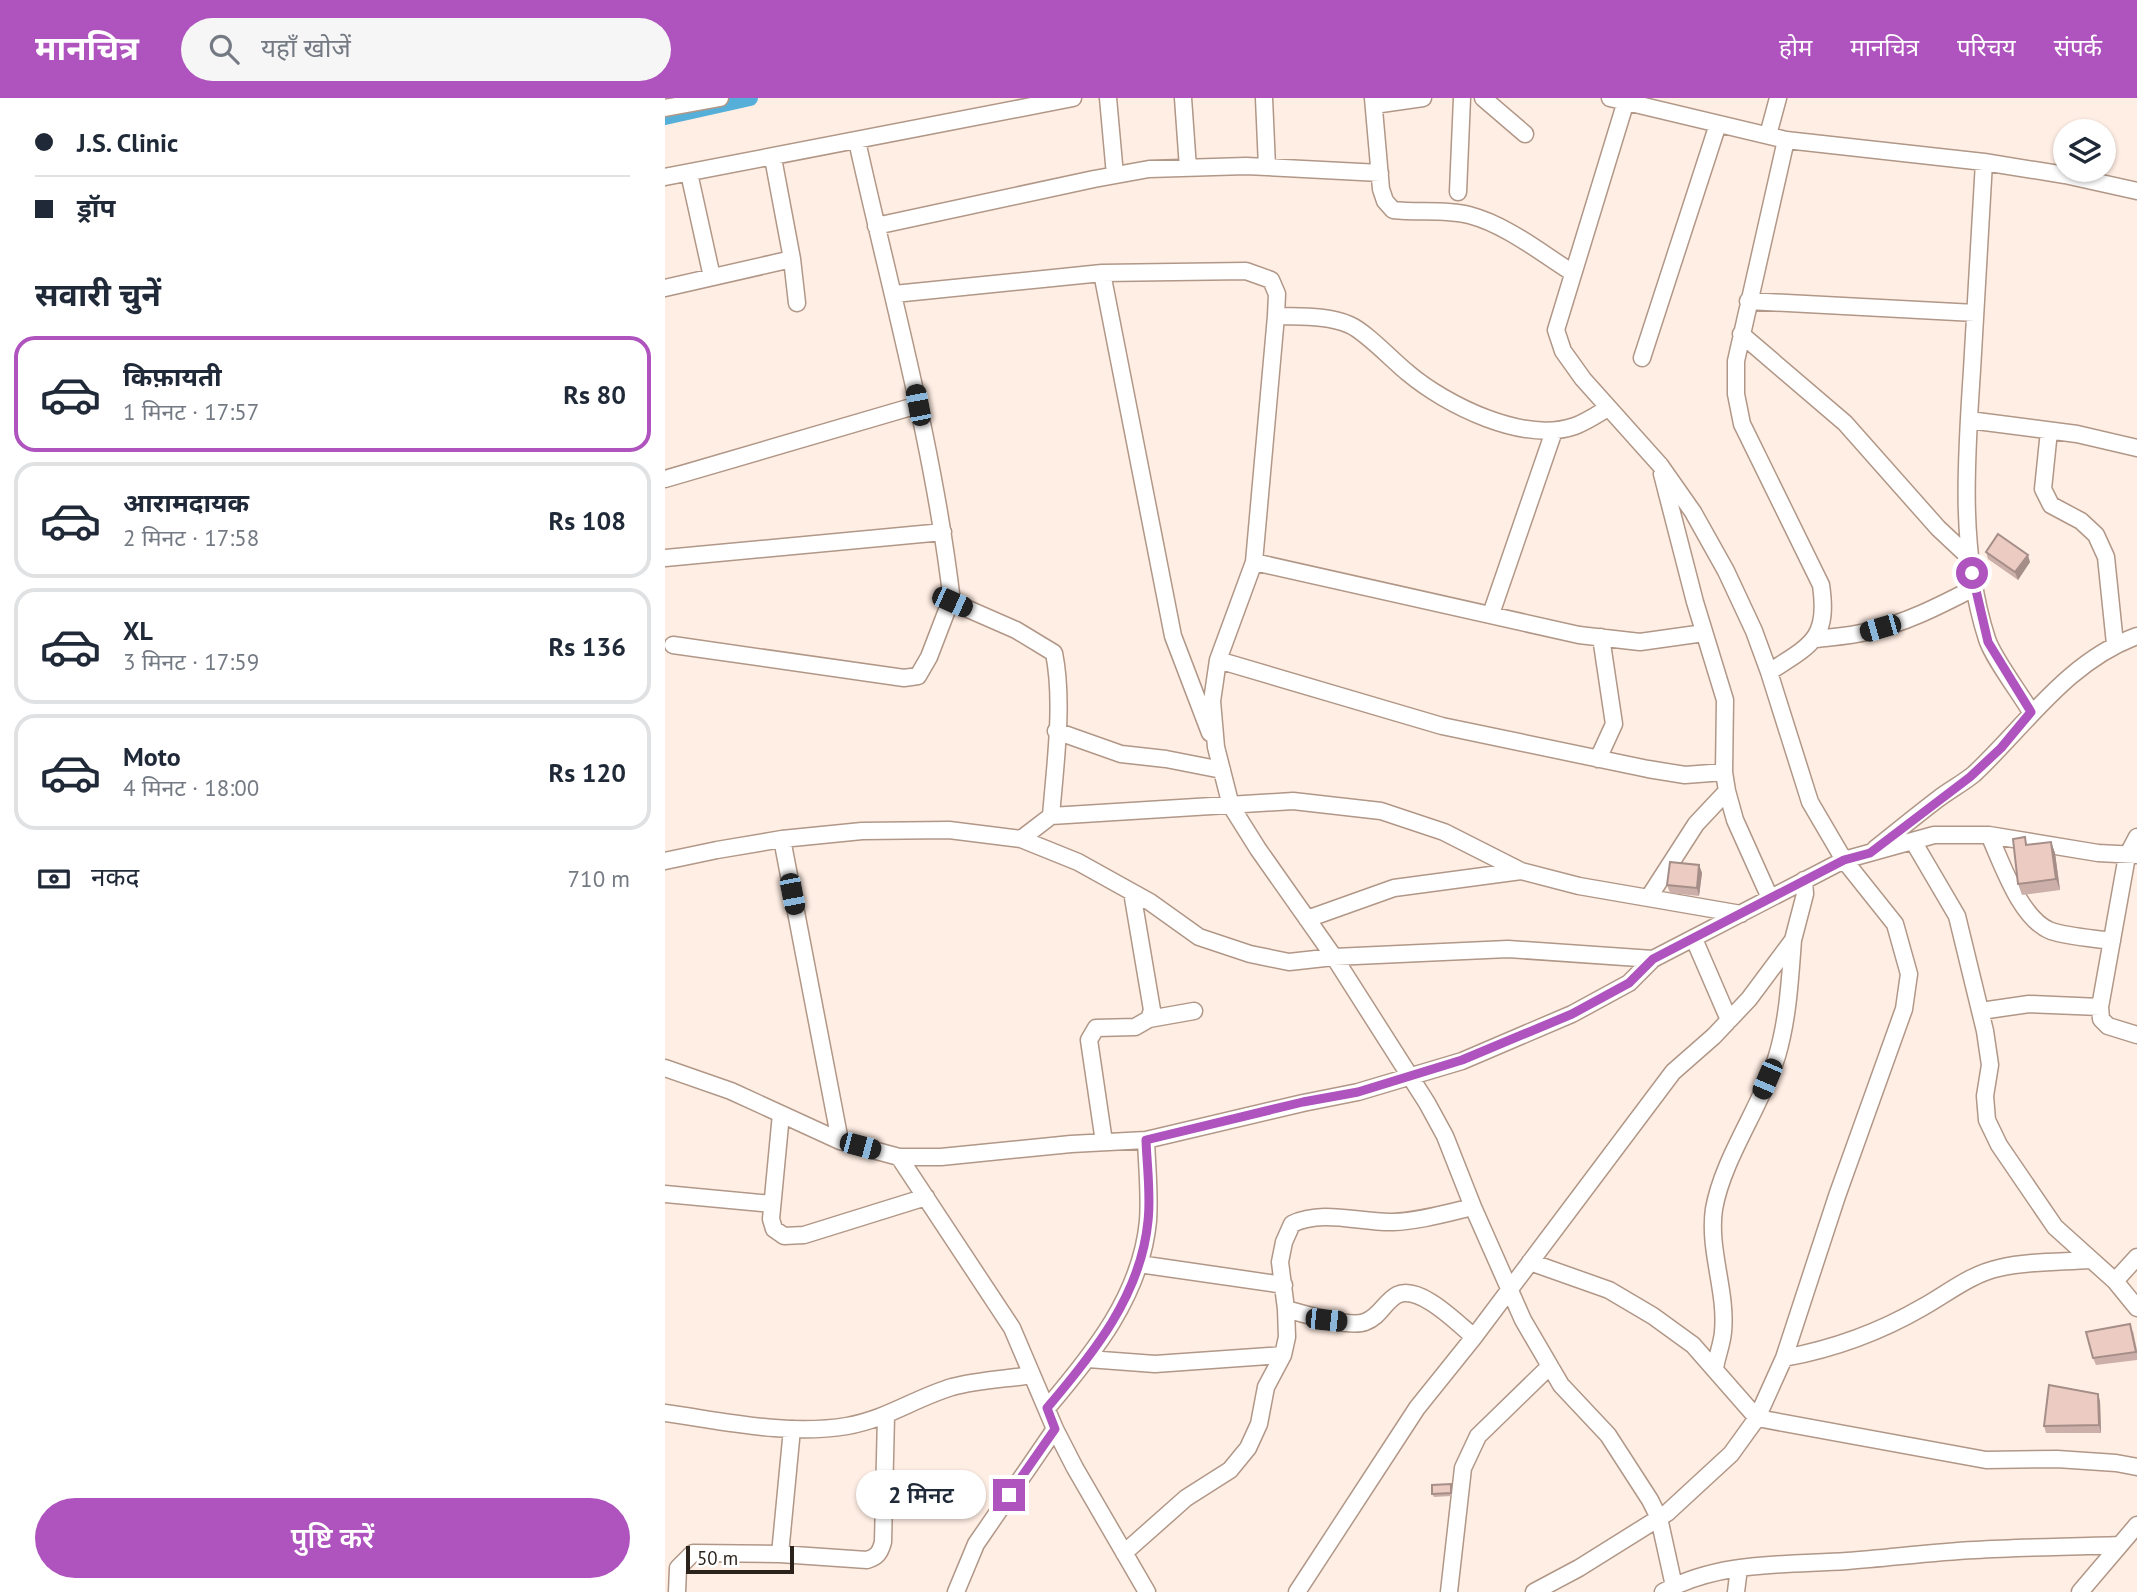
<!DOCTYPE html>
<html lang="hi">
<meta charset="utf-8">
<style>
body{margin:0;font-family:"PT Sans","Noto Sans Devanagari",sans-serif;background:#f6f6f7;color:#1f2937;height:100vh;display:flex;flex-direction:column;font-size:26px;white-space:nowrap}
*{box-sizing:border-box;margin:0}
p{font-size:23px;color:#747a83}
.icon{flex:none;width:38px;height:38px;fill:none;stroke:currentColor;stroke-width:2;stroke-linecap:round;stroke-linejoin:round}
.map{position:relative;flex:1;overflow:hidden}
.side{display:flex;flex-direction:column;background:#fff;width:665px}
.side>*{flex:none}
.top-card{display:grid;align-content:center;height:154px;padding:0 35px;background:#fff}
.tools{position:absolute;left:1388px;top:21px;display:grid;gap:14px}
.tools a{display:grid;place-items:center;width:63px;height:63px;border-radius:50%;background:#fff;box-shadow:0 2px 5px #0004;font-size:35px}
.scale{position:absolute;left:21px;bottom:18px;width:108px;box-sizing:border-box;padding-left:7px;border:4px solid #2c221c;border-top:0;font-size:19px;line-height:24px;white-space:nowrap;color:#2c221c;-webkit-text-stroke:5px #fff;paint-order:stroke}
.end{position:absolute;width:32px;height:32px;margin:-16px;border:9px solid #af53be;background:#fff;box-shadow:0 0 0 4px #fff}
.from{border-radius:50%}
.bubble{position:absolute;height:49px;border-radius:24px;background:#fff;box-shadow:0 2px 5px #0004;font-size:23px;font-weight:600;line-height:49px;text-align:center}
.car{position:absolute;width:21px;height:42px;margin:-21px -10px;border-radius:9px;box-shadow:0 0 5px 2px #0007;background:linear-gradient(#222 24%,#8ab4d8 0 40%,#222 0 76%,#8ab4d8 0 86%,#222 0)}
.top-card b{display:flex;align-items:center;gap:24px;height:66px;font-size:26px}
.top-card b+b{border-top:2px solid #e0e1e3}
.top-card i{width:18px;height:18px;background:#1f2937}
ul{padding:0;list-style:none}
li{display:flex;align-items:center;gap:21px;height:116px;margin:0 14px 10px;padding:0 21px;border:4px solid #e0e1e3;border-radius:21px}
li div{flex:1}
li b{display:block;font-size:26px}
li em{font-style:normal;font-weight:600}
li.active{border-color:#af53be}
li>.icon{width:63px;height:63px;stroke-width:1.5}
h2{padding:0 35px;font-size:32px;line-height:84px}
.pay{display:flex;align-items:center;gap:18px;height:77px;padding:0 35px;font-size:26px}
.pay p{margin-inline-start:auto}
.cta{display:flex;gap:14px;margin-top:auto;padding:14px 35px}
.cta a{flex:1;height:80px;border-radius:42px;background:#af53be;color:#fff;font-size:28px;font-weight:600;line-height:80px;text-align:center}
header{display:flex;align-items:center;gap:42px;box-sizing:border-box;height:98px;padding:0 35px;background:#af53be;color:#fff}
header strong{font-size:33px}
nav{display:flex;gap:38px;margin-inline-start:auto;font-size:24px}
.search{width:490px;height:63px;background:#f6f6f7;display:flex;align-items:center;gap:18px;box-sizing:border-box;padding:0 24px;border-radius:38px;color:#747a83;font-size:26px}
main{display:flex;flex:1;min-height:0}
.map>svg:first-child{display:block}
.lines{fill:none;stroke-linecap:round;stroke-linejoin:round}
.canal{stroke:#55afd9;stroke-width:16}
.minor-casing{stroke:#b19787;stroke-width:19}
.minor{stroke:#fff;stroke-width:16}
.wall{fill:#cbafa8}
.shaded-wall{fill:#a58e88}
.building{fill:#eccbc3;stroke:#a58e88;stroke-width:2}
.route{stroke:#af53be;stroke-width:9}
</style>
<header>
<strong>मानचित्र</strong>
<div class="search"><svg class="icon" aria-label="search" viewBox="0 0 24 24"><circle cx="10" cy="10" r="6"/><path d="M15 15l6 6"/></svg>यहाँ खोजें</div>
<nav><a>होम</a><a>मानचित्र</a><a>परिचय</a><a>संपर्क</a></nav>
</header>
<main>
<section class="side">
<div class="top-card">
<b><i class="from"></i>J.S. Clinic</b>
<b><i></i>ड्रॉप</b>
</div>
<h2>सवारी चुनें</h2>
<ul>
<li class="active"><svg class="icon" aria-label="car" viewBox="0 0 24 24"><path d="M5 17H2v-5l4-1 3-4h7l3 4 3 1v5h-3M9 17h6M6 11h13"/><circle cx="7" cy="17" r="2"/><circle cx="17" cy="17" r="2"/></svg><div><b>किफ़ायती</b><p>1 मिनट · 17:57</p></div><em>Rs 80</em></li>
<li><svg class="icon" aria-label="car" viewBox="0 0 24 24"><path d="M5 17H2v-5l4-1 3-4h7l3 4 3 1v5h-3M9 17h6M6 11h13"/><circle cx="7" cy="17" r="2"/><circle cx="17" cy="17" r="2"/></svg><div><b>आरामदायक</b><p>2 मिनट · 17:58</p></div><em>Rs 108</em></li>
<li><svg class="icon" aria-label="car" viewBox="0 0 24 24"><path d="M5 17H2v-5l4-1 3-4h7l3 4 3 1v5h-3M9 17h6M6 11h13"/><circle cx="7" cy="17" r="2"/><circle cx="17" cy="17" r="2"/></svg><div><b>XL</b><p>3 मिनट · 17:59</p></div><em>Rs 136</em></li>
<li><svg class="icon" aria-label="car" viewBox="0 0 24 24"><path d="M5 17H2v-5l4-1 3-4h7l3 4 3 1v5h-3M9 17h6M6 11h13"/><circle cx="7" cy="17" r="2"/><circle cx="17" cy="17" r="2"/></svg><div><b>Moto</b><p>4 मिनट · 18:00</p></div><em>Rs 120</em></li>
</ul>
<div class="pay"><svg class="icon" aria-label="cash" viewBox="0 0 24 24"><path d="M3 7h18v10H3z"/><circle cx="12" cy="12" r="2"/></svg>नकद<p>710 m</p></div>
<div class="cta"><a>पुष्टि करें</a></div>
</section>
<div class="map">
<svg width="1472" height="1494" viewBox="0 0 1472 1494">
<rect width="100%" height="100%" fill="#ffeee4"/>
<g class="lines">
<path class="canal" d="M 0,19 L 85,0"/>
<defs>
<path id="minor" d="M 443,0 L 450,77
M 518,0 L 523,70
M 599,0 L 602,69
M 708,0 L 716,91 L 720,103 L 728,112 C 753,115 779,111 804,117 C 842,127 876,155 908,175
M 818,0 L 860,36
M 945,0 L 1121,42 L 1319,64 L 1400,77 L 1472,93
M 709,7 L 758,0
M 0,10 L 55,0
M 1103,37 L 1113,0
M 192,43 C 226,196 269,348 287,504 L 351,532 L 389,555 C 399,604 390,668 386,718 L 356,741
M 108,60 L 127,161 L 132,205
M 1319,64 C 1315,133 1311,202 1307,272 C 1301,362 1294,454 1322,541 C 1328,560 1355,595 1366,614
M 24,75 L 47,179
M 0,79 L 408,0
M 793,94 L 797,0
M 211,128 L 429,81 L 484,71 L 581,68 L 715,75
M 437,175 L 508,538 L 545,635
M 0,190 L 127,161
M 229,196 L 437,175 L 581,173 L 606,182 L 612,196 L 611,218 L 589,464 L 553,562 L 547,603 L 551,649 L 566,708 L 593,751 L 669,859 L 762,1005 L 780,1038 L 808,1109 L 858,1222 L 896,1287 L 943,1337 L 985,1402 L 994,1420 L 1009,1488
M 1083,203 L 1310,215
M 611,218 C 636,219 662,217 685,227 C 701,234 728,263 743,275 C 781,307 859,346 910,328 C 921,324 933,316 943,310
M 1076,236 L 1180,325 L 1273,430 L 1305,460
M 977,260 L 1053,26
M 1304,322 L 1412,336 L 1472,350
M 1384,333 L 1378,391 L 1386,407 L 1416,423 L 1431,437 L 1441,459 L 1450,546
M 997,376 L 1030,504 L 1060,602 L 1059,674 L 1062,693 L 1070,722 L 1105,800
M 0,381 L 253,307
M 0,460 L 278,434
M 589,464 L 914,537 L 975,544 L 1039,535
M 826,516 L 889,333
M 1151,541 C 1167,539 1185,538 1201,534 C 1239,526 1274,508 1309,490
M 8,547 L 239,580 L 253,578 L 264,559 L 287,499
M 553,562 L 777,628 L 983,671 L 1020,677 L 1059,674
M 1104,574 C 1146,547 1164,541 1156,487 L 1077,326 L 1071,296 L 1071,263 L 1121,42
M 391,633 L 456,656 L 501,661 L 557,672
M 933,661 L 949,626 L 936,539
M 386,718 L 628,703 L 716,713 L 779,734 L 856,773 L 914,788 L 1076,816
M 1324,737 C 1337,765 1355,821 1386,833 C 1405,839 1427,840 1447,843
M 1472,739 L 1462,758 L 1435,909 L 1436,921 L 1443,928 L 1472,937
M 117,741 L 175,1043
M 1248,743 L 1292,818 L 1320,933 L 1325,967 L 1320,998 L 1322,1022 L 1334,1047 L 1390,1129 L 1450,1183 L 1472,1210
M 1210,751 C 1231,734 1252,717 1273,701 C 1285,692 1298,685 1309,676 C 1361,627 1403,563 1472,538
M 0,763 L 52,752 L 117,741 L 197,733 L 284,732 L 356,741 L 413,764 L 485,804 L 534,839 L 585,856 L 624,864 L 669,859 L 843,851 L 988,861 L 1179,762 L 1269,737 L 1324,737 L 1433,755 L 1472,757
M 984,799 L 1031,726 L 1062,693
M 642,821 L 729,790 L 856,773
M 1029,841 L 1064,922
M 1316,913 L 1364,906 L 1435,909
M 484,921 L 529,913
M 0,970 L 66,993 L 175,1043 L 234,1059 L 276,1059 L 406,1046 L 481,1042 L 638,1005 L 693,994 L 797,963 L 907,916 L 964,885 L 988,861
M 116,1016 L 106,1121 L 109,1131 L 119,1138 L 139,1137 L 261,1099
M 439,1044 L 424,942 L 431,930 L 470,929 L 484,921 L 487,912 L 467,794
M 234,1059 L 347,1230 L 390,1331 L 410,1370 L 482,1494
M 0,1096 L 107,1106
M 865,1164 L 944,1192 L 988,1218 L 1028,1247 L 1092,1320 L 1321,1362 L 1392,1361 L 1451,1365 L 1472,1369
M 474,1166 L 619,1187
M 1450,1183 L 1472,1159
M 621,1211 C 639,1216 684,1230 700,1224 C 716,1218 719,1204 732,1197 C 755,1186 793,1226 809,1239
M 1119,1260 C 1168,1251 1215,1234 1258,1209 C 1283,1195 1306,1176 1334,1170 C 1364,1163 1395,1164 1425,1162
M 423,1261 L 490,1266 L 618,1257
M 1050,1270 C 1052,1258 1057,1246 1058,1234 C 1062,1193 1043,1152 1049,1111 C 1058,1060 1096,1009 1112,958 C 1123,921 1125,881 1128,842
M 382,1310 C 428,1256 476,1197 483,1123 C 485,1097 482,1069 481,1042
M 0,1315 C 59,1323 122,1338 182,1328 C 222,1321 250,1300 287,1289 C 313,1282 341,1281 367,1277
M 459,1455 L 521,1400 L 565,1372 L 583,1350 L 594,1326 L 601,1289 L 618,1257 L 622,1239 L 621,1211 L 615,1164 L 619,1144 L 627,1126 C 658,1111 695,1125 728,1124 C 755,1123 782,1115 808,1109
M 115,1456 L 127,1331
M 12,1494 L 13,1470 L 28,1455 L 115,1456 L 202,1462 C 212,1459 215,1455 218,1444 L 221,1318
M 291,1494 L 311,1446 L 390,1331
M 632,1494 L 752,1310 L 809,1239 L 1008,974 L 1049,938 L 1084,901 L 1128,842 L 1140,796 L 1139,782
M 784,1494 L 798,1370 L 813,1338 L 885,1268
M 869,1494 L 914,1470 L 1002,1415 L 1066,1356 L 1092,1320 L 1119,1260 L 1172,1098 L 1239,911 L 1244,876 L 1230,826 L 1179,762 L 1145,704 L 1104,574 L 1089,533 L 1061,473 L 1028,414 L 995,367 L 918,281 L 898,253 L 891,232 L 961,3
M 998,1494 C 1054,1463 1120,1467 1182,1463 C 1224,1460 1267,1454 1310,1452 C 1358,1449 1407,1449 1455,1447
M 1071,1494 L 1074,1470
M 1415,1494 L 1472,1427"/>
</defs>
<use href="#minor" class="minor-casing"/>
<use href="#minor" class="minor"/>
</g>
<path class="wall" d="M 1321,454 L 1365,464 L 1353,482 L 1323,461 Z
M 1360,739 L 1362,747 L 1386,744 L 1390,755 L 1395,792 L 1357,797 L 1353,786 Z
M 1034,767 L 1037,775 L 1034,798 L 1005,795 L 1002,787 Z
M 1468,1233 L 1472,1252 L 1472,1262 L 1431,1267 L 1428,1260 Z
M 1435,1303 L 1436,1335 L 1381,1335 L 1379,1328 Z
M 787,1390 L 787,1398 L 769,1399 L 767,1396 Z"/>
<path class="shaded-wall" d="M 1363,457 L 1365,464 L 1353,482 L 1350,474 Z
M 1386,744 L 1390,755 L 1395,792 L 1391,781 Z
M 1034,767 L 1037,775 L 1034,798 L 1032,790 Z
M 1433,1296 L 1435,1303 L 1436,1335 L 1434,1327 Z"/>
<path class="building" d="M 1333,436 L 1363,457 L 1350,474 L 1321,454 Z
M 1360,739 L 1361,747 L 1386,744 L 1391,781 L 1353,786 L 1348,741 Z
M 1005,764 L 1034,767 L 1032,790 L 1002,787 Z
M 1465,1226 L 1471,1254 L 1428,1260 L 1421,1234 Z
M 1384,1287 L 1433,1296 L 1434,1327 L 1379,1328 Z
M 786,1386 L 786,1395 L 767,1396 L 767,1387 Z"/>
<g class="lines">
<path class="route" d="M 344,1397 L 390,1331 L 382,1310 C 428,1256 476,1197 483,1123 C 486,1097 482,1069 481,1042 L 638,1004 L 693,994 L 797,962 L 907,916 L 964,885 L 988,861 L 1179,762 L 1205,755 L 1305,679 L 1336,650 L 1366,614 L 1323,544 L 1307,475"/>
</g>
</svg>
<div class="tools">
<a><svg class="icon" aria-label="layers" viewBox="0 0 24 24"><path d="M12 4l9 5-9 5-9-5zM3 14l9 5 9-5"/></svg></a>
</div>
<div class="scale">50 m</div>
<i class="end from" style="left:1307px;top:475px"></i>
<i class="end" style="left:344px;top:1397px"></i>
<div class="bubble" style="left:191px;top:1372px;width:130px">2 मिनट</div>
<i class="car" style="left:253px;top:307px;rotate:349deg"></i>
<i class="car" style="left:287px;top:504px;rotate:114deg"></i>
<i class="car" style="left:1215px;top:530px;rotate:254deg"></i>
<i class="car" style="left:127px;top:796px;rotate:169deg"></i>
<i class="car" style="left:1102px;top:981px;rotate:203deg"></i>
<i class="car" style="left:195px;top:1048px;rotate:105deg"></i>
<i class="car" style="left:661px;top:1222px;rotate:96deg"></i>
</div>
</main>
